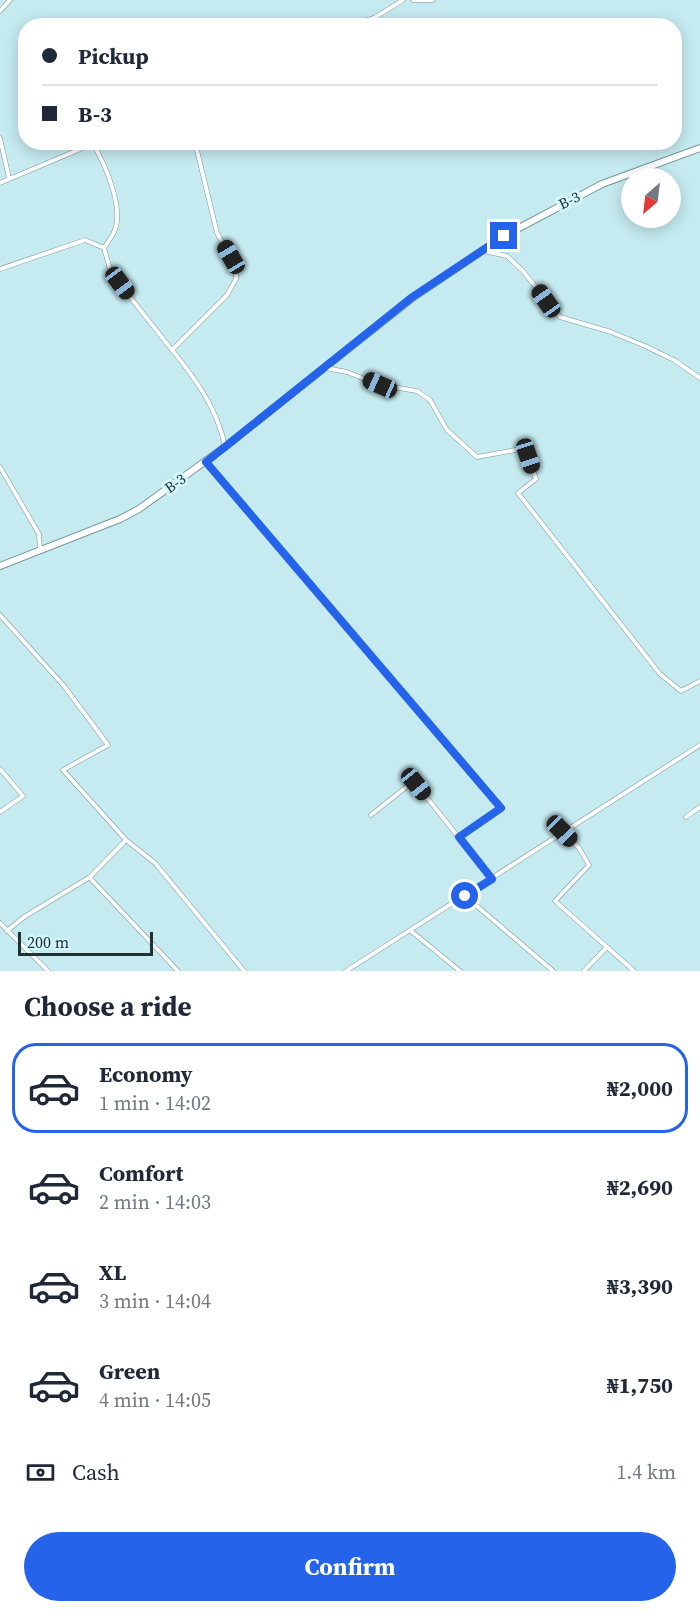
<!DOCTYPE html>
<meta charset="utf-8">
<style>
body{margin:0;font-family:"Source Serif 4",serif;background:#f2f2f3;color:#1f2937;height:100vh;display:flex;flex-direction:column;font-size:22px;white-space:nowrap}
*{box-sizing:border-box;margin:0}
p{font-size:20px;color:#747a83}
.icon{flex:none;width:33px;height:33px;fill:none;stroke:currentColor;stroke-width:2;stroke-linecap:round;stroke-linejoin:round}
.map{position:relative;height:971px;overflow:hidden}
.side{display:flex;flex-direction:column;background:#fff;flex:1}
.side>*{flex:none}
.top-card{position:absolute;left:18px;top:18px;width:664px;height:132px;border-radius:24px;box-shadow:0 3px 15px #0003;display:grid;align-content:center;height:132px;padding:0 24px;background:#fff}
.needle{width:39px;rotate:208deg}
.tools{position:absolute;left:621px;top:168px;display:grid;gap:12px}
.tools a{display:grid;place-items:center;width:60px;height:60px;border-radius:50%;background:#fff;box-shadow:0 3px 15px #0003;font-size:30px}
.scale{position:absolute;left:18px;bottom:15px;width:135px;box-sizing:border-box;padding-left:6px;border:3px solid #223133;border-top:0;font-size:16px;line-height:21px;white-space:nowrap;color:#223133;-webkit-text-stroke:4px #d2f8fe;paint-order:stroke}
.end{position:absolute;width:27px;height:27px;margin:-14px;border:8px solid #2563eb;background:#fff;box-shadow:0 0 0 3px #fff}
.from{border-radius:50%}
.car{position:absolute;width:18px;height:36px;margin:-18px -9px;border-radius:8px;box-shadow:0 0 4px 2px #0007;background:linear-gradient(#222 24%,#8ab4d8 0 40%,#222 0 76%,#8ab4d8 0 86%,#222 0)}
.top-card b{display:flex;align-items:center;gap:21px;height:57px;font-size:22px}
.top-card b+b{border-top:2px solid #e0e1e3}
.top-card i{width:15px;height:15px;background:#1f2937}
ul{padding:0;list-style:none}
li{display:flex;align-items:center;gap:18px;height:90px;margin:0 12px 9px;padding:0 12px;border:3px solid transparent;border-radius:24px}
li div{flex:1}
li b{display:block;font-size:22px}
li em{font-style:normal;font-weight:700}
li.selected{border-color:#2563eb}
li>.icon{width:54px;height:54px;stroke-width:1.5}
h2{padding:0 24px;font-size:27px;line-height:72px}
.pay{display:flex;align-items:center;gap:15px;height:66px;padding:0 24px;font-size:22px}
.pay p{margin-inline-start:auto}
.cta{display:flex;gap:12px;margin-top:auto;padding:12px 24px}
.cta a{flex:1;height:69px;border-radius:36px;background:#2563eb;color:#fff;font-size:24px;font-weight:700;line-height:69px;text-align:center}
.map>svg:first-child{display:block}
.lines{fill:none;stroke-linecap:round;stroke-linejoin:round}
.street-casing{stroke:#73979c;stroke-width:5}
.secondary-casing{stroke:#73979c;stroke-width:8}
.street{stroke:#fff;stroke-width:4}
.secondary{stroke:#fff;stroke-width:6}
.route{stroke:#2563eb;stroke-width:8}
.labels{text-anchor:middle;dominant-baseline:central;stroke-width:6;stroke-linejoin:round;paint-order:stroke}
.street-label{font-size:15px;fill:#223133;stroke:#d2f8fe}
</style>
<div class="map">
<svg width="700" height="971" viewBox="0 0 700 971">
<rect width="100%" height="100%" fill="#c5ebf0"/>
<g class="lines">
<defs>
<path id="street" d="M 413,0 L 433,0
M 0,11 L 10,0
M 349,26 L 374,18 L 403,0
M 0,138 L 9,178
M 195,142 L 217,233 L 236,267 L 236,279 L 227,295 L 172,350 C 196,379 218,410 225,447
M 93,144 C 105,164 125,209 114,232 C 112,237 107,243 104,248
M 0,183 L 97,142
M 484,251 L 507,256 L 522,270 L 560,317 L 611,332 L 645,346 L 674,360 L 700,378
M 0,269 L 85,240 L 104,248 L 111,273 L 172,350
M 326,368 L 347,372 L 380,385 L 417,391 L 430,400 L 447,430 L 477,457 L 521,449 L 528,456 L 536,479 L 518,493 L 660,674 L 681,691 L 700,681
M 206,462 L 501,808 L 459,837
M 0,467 L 39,534 L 40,550
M 0,615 L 64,686 L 108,745 L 63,770 L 126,840 L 90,877 L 24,917 L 7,931
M 0,769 L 23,796 L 0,812
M 371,815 L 410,784 L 416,784 L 492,879
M 686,817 L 700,807
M 562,831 L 579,848 L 589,865 L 555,901 L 634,971
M 126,840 L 155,863 L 244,971
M 90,878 L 178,971
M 465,896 L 553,971
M 0,923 L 48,971
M 411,931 L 460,971
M 346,971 L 700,745
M 584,971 L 606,948"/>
<path id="secondary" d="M 0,566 L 120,519 L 139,509 L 225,447 L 411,299 L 504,236 L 602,184 L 700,148"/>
</defs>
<use href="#street" class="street-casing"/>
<use href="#secondary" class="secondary-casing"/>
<use href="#street" class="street"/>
<use href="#secondary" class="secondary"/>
</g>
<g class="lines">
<path class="route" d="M 465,896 L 492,879 L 459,837 L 501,808 L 206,462 L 411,298 L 504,236"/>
</g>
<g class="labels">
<g class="street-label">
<text transform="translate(569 200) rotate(-26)">B-3</text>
<text transform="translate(175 483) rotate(-35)">B-3</text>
</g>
</g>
</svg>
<div class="tools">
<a><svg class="needle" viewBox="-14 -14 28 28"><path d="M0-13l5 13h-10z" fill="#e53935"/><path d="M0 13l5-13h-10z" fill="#747a83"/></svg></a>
</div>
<div class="scale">200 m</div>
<i class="end from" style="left:465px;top:896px"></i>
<i class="end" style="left:504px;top:236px"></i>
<i class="car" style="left:231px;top:257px;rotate:330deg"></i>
<i class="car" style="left:120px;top:283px;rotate:143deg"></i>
<i class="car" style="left:546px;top:301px;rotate:325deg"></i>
<i class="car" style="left:380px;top:385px;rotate:294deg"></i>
<i class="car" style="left:528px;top:456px;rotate:162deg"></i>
<i class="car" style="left:416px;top:784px;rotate:141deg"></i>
<i class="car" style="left:562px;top:831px;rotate:136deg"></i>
<div class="top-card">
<b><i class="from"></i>Pickup</b>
<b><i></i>B-3</b>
</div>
</div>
<section class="side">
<h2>Choose a ride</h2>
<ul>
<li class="selected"><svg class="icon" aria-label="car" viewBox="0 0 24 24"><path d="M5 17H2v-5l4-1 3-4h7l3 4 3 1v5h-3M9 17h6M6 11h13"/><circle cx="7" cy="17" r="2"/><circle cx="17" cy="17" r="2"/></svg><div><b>Economy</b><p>1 min · 14:02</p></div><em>₦2,000</em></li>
<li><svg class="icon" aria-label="car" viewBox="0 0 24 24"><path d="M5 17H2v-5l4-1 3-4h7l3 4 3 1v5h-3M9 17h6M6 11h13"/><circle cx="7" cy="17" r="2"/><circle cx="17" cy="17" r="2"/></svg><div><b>Comfort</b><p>2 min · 14:03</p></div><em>₦2,690</em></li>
<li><svg class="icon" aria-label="car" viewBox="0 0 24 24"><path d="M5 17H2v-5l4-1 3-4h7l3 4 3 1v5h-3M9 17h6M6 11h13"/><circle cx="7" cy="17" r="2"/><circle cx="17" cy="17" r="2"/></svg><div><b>XL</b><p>3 min · 14:04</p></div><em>₦3,390</em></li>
<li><svg class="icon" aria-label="car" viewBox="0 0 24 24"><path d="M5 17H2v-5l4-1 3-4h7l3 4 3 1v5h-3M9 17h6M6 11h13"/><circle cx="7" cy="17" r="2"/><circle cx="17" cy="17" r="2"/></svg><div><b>Green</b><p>4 min · 14:05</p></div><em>₦1,750</em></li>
</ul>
<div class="pay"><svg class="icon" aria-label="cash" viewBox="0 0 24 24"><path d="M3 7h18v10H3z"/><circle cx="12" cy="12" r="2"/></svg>Cash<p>1.4 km</p></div>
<div class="cta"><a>Confirm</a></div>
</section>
